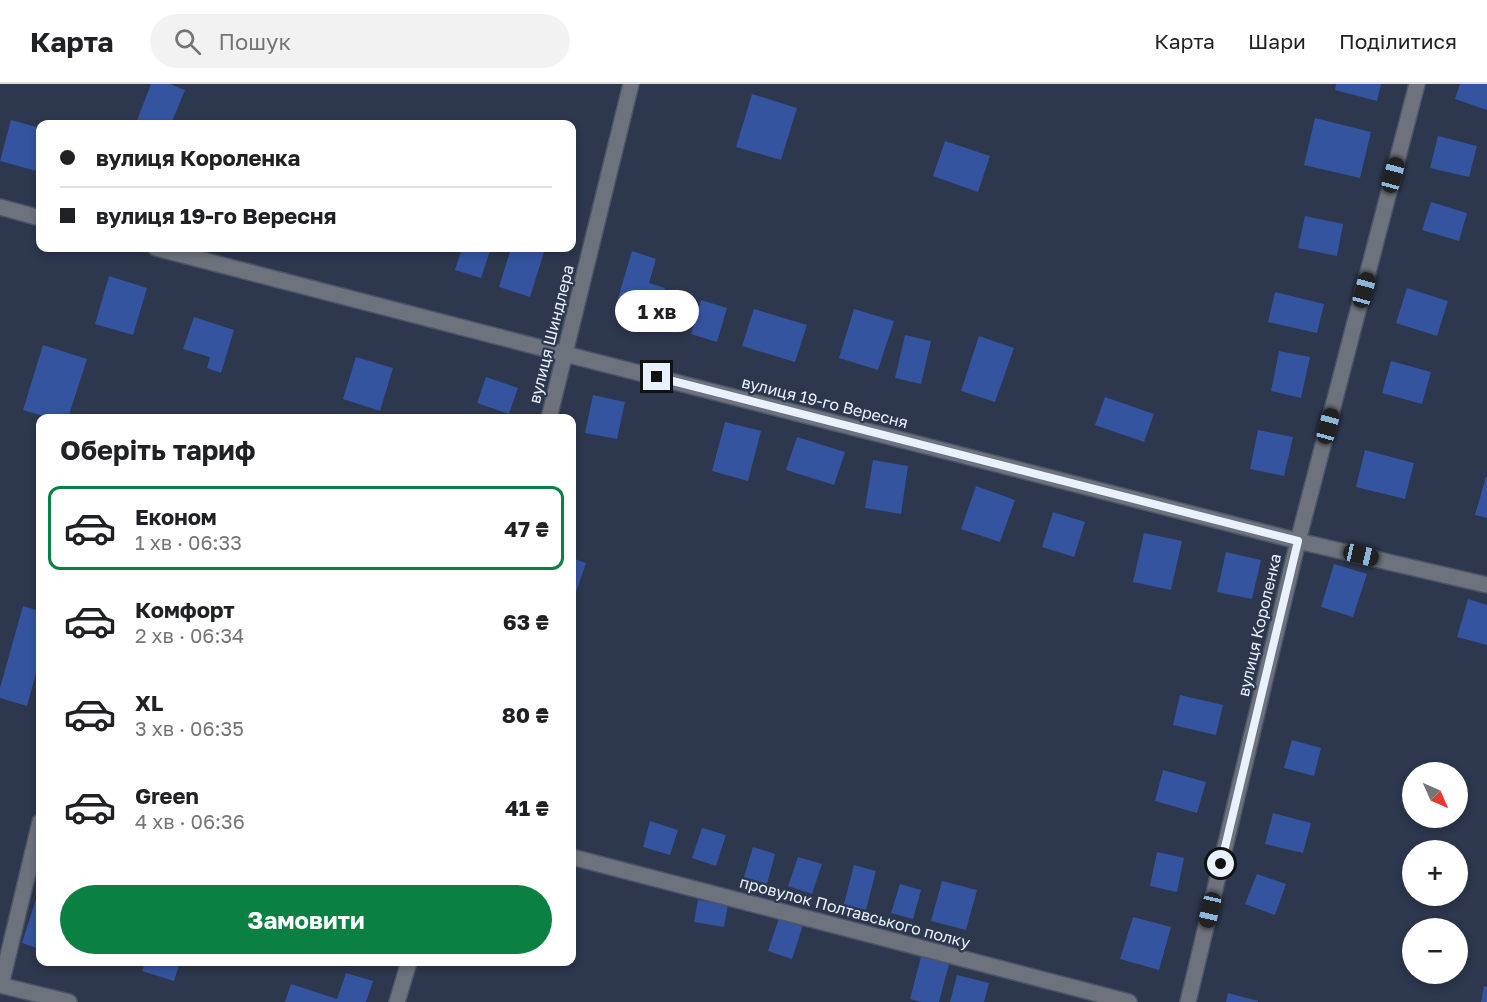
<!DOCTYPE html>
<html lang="uk">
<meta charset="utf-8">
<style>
body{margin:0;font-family:"Golos Text",sans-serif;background:#f2f2f2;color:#202124;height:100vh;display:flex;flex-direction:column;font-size:22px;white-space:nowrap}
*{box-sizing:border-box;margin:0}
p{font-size:20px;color:#757577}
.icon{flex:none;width:33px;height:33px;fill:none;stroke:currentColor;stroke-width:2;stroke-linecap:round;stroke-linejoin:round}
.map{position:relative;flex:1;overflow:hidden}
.panel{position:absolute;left:36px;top:330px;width:540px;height:552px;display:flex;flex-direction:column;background:#fff;border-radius:12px;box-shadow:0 3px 9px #0003}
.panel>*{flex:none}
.banner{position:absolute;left:36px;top:36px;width:540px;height:132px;border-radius:12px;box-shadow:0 3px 9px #0003;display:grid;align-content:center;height:132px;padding:0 24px;background:#fff}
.needle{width:39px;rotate:135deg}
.tools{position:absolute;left:1402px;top:678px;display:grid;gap:12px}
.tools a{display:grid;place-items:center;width:66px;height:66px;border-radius:50%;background:#fff;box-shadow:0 3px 9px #0003;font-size:30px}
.end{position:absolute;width:27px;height:27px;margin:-14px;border:8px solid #e9f0fe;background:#111;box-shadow:0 0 0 3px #111}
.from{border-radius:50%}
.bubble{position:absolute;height:42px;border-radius:21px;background:#fff;box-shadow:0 3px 9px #0003;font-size:20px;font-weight:700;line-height:42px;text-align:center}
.car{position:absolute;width:18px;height:36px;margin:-18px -9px;border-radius:8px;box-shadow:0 0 4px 2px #0007;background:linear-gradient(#222 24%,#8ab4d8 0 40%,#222 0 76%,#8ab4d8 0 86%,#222 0)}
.banner b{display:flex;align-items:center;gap:21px;height:57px;font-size:22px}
.banner b+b{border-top:2px solid #e0e0e0}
.banner i{width:15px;height:15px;background:#202124}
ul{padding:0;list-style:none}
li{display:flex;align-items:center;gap:18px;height:84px;margin:0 12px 9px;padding:0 12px;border:3px solid transparent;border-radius:12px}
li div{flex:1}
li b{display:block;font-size:22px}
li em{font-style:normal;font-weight:700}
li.selected{border-color:#0b8043}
li>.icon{width:54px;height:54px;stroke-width:1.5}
h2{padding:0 24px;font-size:27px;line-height:72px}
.action{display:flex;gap:12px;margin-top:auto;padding:12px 24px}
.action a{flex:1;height:69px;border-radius:36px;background:#0b8043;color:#fff;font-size:24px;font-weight:700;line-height:69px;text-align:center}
header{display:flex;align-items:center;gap:36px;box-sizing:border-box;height:84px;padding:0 30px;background:#fff;border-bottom:2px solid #e0e0e0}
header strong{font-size:28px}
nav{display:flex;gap:33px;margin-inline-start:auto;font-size:21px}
.search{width:420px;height:54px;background:#f2f2f2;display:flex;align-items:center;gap:15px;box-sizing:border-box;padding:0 21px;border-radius:33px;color:#757577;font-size:22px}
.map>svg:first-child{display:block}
.building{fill:#34549f}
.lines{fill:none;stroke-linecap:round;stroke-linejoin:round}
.minor-casing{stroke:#4b5569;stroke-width:18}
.minor{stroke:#6d727d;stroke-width:15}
.route{stroke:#e9f0fe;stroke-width:8}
.labels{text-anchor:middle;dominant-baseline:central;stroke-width:4.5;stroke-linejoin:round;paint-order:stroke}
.street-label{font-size:16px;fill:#e9f0fe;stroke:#2d374d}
</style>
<header>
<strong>Карта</strong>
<div class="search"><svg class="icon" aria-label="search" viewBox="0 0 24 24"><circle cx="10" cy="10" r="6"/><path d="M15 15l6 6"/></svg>Пошук</div>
<nav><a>Карта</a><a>Шари</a><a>Поділитися</a></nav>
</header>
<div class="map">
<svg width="1487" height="918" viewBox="0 0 1487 918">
<rect width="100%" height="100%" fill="#2d374d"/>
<path class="building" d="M 151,0 L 170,0 L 185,6 L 171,40 L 141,40 L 136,39 Z
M 1336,0 L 1381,0 L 1377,17 L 1335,6 Z
M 1460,0 L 1487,0 L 1487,26 L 1455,15 Z
M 752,10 L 797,24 L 781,76 L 736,63 Z
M 1315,34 L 1371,48 L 1360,94 L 1304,81 Z
M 11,36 L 40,44 L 40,88 L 0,77 Z
M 1438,52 L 1477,62 L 1469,93 L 1430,84 Z
M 945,57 L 990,72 L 978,108 L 933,92 Z
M 1431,118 L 1467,129 L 1459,157 L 1422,146 Z
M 1305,132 L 1343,140 L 1337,172 L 1298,164 Z
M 462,164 L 491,164 L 481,194 L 455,186 Z
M 511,164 L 530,164 L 544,168 L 530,213 L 499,203 Z
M 632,167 L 656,175 L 649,199 L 665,204 L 656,234 L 616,221 Z
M 109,192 L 147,204 L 133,251 L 95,240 Z
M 1407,204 L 1448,217 L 1437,252 L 1396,239 Z
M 1275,208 L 1324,220 L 1317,249 L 1268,238 Z
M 701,216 L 727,224 L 717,258 L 691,250 Z
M 754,225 L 807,241 L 795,278 L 742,262 Z
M 854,225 L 894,237 L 878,286 L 839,274 Z
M 194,233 L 234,246 L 221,289 L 207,284 L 210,273 L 183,265 Z
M 905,251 L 931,257 L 921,300 L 895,294 Z
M 979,252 L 1014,264 L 995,318 L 961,307 Z
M 43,261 L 87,275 L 68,334 L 50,334 L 23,326 Z
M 1279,267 L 1310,273 L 1301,314 L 1271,307 Z
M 356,273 L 393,284 L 380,327 L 343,315 Z
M 1391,277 L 1431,288 L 1422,320 L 1382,309 Z
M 486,293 L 518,304 L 509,330 L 477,319 Z
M 593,311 L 625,318 L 617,355 L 585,349 Z
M 1105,313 L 1154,330 L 1144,358 L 1095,341 Z
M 725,338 L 761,347 L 748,397 L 712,387 Z
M 1258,346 L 1293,353 L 1284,392 L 1250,385 Z
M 797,353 L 845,368 L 834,401 L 786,386 Z
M 1365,366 L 1414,379 L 1405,415 L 1356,403 Z
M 873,376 L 908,382 L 901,430 L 865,424 Z
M 1486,393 L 1487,393 L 1487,434 L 1475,431 Z
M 976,402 L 1015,416 L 1000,458 L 961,445 Z
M 1053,428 L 1085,438 L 1074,473 L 1042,463 Z
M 1144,449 L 1182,457 L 1171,506 L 1133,498 Z
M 1226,468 L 1261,476 L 1252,515 L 1217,508 Z
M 572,474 L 586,479 L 572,520 Z
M 1334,480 L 1367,490 L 1353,533 L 1321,523 Z
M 1468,515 L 1487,521 L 1487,561 L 1457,553 Z
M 23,522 L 40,527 L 40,575 L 27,622 L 0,614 L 0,604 Z
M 1180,611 L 1223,621 L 1216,651 L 1173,641 Z
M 1292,656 L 1321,664 L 1314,692 L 1284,684 Z
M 1163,686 L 1206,698 L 1197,729 L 1155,717 Z
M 1273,729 L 1311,739 L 1303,769 L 1265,760 Z
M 650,737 L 678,746 L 670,771 L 643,763 Z
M 702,744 L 726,751 L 716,782 L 692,774 Z
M 753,763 L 775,770 L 767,800 L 744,793 Z
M 1157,768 L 1184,774 L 1177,808 L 1150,802 Z
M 798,773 L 822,780 L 812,810 L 788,802 Z
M 854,781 L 876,787 L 866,826 L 844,820 Z
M 1257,790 L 1286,800 L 1275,831 L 1245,820 Z
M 942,797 L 977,806 L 966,846 L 931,837 Z
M 900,800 L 921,806 L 913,835 L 891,829 Z
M 37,812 L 40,813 L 40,865 L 22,859 Z
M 698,816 L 728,821 L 724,843 L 694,838 Z
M 1133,833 L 1171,843 L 1159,886 L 1120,875 Z
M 779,834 L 803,841 L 792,875 L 768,867 Z
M 921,873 L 949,880 L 939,918 L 921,918 L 910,915 Z
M 145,878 L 180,878 L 174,897 L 142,887 Z
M 346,889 L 373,897 L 366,918 L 285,918 L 291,900 L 337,915 Z
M 957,891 L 989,899 L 984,918 L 950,918 Z
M 1484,902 L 1487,903 L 1487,918 L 1481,918 Z
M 1228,909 L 1258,917 L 1258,918 L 1226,918 Z"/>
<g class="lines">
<defs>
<path id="minor" d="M 0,123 L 40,134
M 156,164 L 565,270 L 1298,457 L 1487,501
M 549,334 L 631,0
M 572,773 L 1129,918
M 0,901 L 69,918
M 1,901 L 40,738
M 397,918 L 409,878
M 1188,918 L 1298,457 L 1417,0"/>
</defs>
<use href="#minor" class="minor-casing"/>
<use href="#minor" class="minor"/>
</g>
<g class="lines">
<path class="route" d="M 657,293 L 1298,457 L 1221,780"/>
</g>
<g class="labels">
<g class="street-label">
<text transform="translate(551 250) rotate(-76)">вулиця Шиндлера</text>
<text transform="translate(825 318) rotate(14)">вулиця 19-го Вересня</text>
<text transform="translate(1259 541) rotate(-77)">вулиця Короленка</text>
<text transform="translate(855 828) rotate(15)">провулок Полтавського полку</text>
</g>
</g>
</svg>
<div class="tools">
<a><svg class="needle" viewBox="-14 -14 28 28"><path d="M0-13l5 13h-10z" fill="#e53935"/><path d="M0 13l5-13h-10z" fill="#757577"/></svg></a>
<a>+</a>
<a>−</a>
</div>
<i class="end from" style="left:1221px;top:780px"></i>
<i class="end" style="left:657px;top:293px"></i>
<div class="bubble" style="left:615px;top:206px;width:84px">1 хв</div>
<i class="car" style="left:1393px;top:91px;rotate:15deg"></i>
<i class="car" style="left:1364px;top:206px;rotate:15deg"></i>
<i class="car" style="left:1328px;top:342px;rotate:15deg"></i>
<i class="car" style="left:1361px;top:471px;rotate:103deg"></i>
<i class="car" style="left:1210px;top:826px;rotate:193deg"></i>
<div class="banner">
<b><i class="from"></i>вулиця Короленка</b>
<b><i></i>вулиця 19-го Вересня</b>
</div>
<section class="panel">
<h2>Оберіть тариф</h2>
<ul>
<li class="selected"><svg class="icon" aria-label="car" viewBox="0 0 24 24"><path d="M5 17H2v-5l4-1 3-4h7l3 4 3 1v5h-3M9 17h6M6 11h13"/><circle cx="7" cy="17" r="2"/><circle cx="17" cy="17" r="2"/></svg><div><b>Економ</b><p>1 хв · 06:33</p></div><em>47 ₴</em></li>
<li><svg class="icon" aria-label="car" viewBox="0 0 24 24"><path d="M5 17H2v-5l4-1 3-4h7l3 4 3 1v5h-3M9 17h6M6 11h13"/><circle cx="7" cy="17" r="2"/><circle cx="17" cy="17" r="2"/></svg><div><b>Комфорт</b><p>2 хв · 06:34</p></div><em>63 ₴</em></li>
<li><svg class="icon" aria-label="car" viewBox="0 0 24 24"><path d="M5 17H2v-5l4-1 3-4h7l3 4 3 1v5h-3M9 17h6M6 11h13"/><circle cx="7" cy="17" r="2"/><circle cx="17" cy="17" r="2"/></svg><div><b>XL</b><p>3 хв · 06:35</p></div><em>80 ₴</em></li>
<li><svg class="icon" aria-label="car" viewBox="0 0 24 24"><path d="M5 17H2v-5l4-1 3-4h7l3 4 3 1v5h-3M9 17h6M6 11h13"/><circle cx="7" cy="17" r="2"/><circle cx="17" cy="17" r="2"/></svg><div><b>Green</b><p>4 хв · 06:36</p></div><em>41 ₴</em></li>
</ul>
<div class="action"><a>Замовити</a></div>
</section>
</div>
